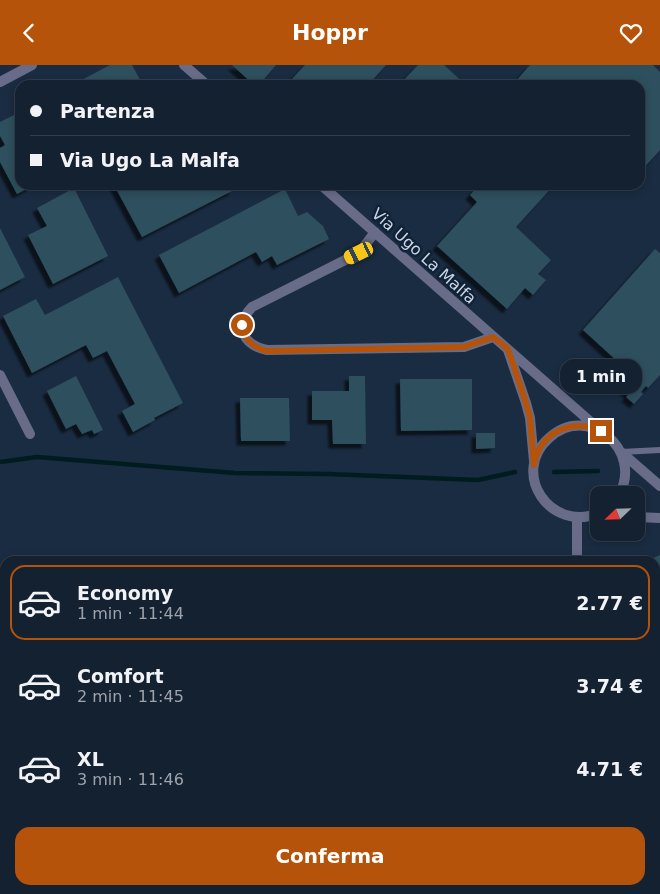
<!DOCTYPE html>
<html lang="it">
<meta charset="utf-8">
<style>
body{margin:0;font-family:"DejaVu Sans",sans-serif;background:#1d2939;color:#f1f3f6;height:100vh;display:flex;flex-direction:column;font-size:19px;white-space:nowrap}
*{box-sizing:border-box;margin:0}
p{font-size:16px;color:#9da3ab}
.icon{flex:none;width:28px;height:28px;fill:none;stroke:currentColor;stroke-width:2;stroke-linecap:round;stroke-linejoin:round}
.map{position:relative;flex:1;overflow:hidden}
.sheet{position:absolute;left:0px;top:491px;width:660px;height:339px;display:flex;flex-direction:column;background:#142131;border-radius:15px 15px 0 0;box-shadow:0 2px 8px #0003,0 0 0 1px #333e4d}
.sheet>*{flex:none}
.hud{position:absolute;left:15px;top:15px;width:630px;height:110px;border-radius:15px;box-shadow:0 2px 8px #0003,0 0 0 1px #333e4d;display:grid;align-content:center;height:110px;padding:0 15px;background:#142131}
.needle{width:32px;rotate:247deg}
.buttons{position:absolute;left:590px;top:421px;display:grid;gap:10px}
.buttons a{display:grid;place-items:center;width:55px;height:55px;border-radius:10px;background:#142131;box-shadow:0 2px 8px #0003,0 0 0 1px #333e4d;font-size:25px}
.end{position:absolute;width:22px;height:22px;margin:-11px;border:6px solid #b45309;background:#fff;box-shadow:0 0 0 2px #fff}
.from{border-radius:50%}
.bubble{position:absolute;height:35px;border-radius:15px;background:#142131;box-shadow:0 2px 8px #0003,0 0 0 1px #333e4d;font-size:16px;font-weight:700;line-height:35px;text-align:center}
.car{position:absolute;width:15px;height:30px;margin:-15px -8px;border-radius:6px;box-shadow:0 0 4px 1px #0007;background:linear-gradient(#f5c518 24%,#345 0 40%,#f5c518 0 76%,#345 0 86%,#f5c518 0)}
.hud b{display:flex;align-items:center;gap:18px;height:48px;font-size:19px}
.hud b+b{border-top:1px solid #333e4d}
.hud i{width:12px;height:12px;background:#f1f3f6}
ul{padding:9px 0 0;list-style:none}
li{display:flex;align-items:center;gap:15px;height:75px;margin:0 10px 8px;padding:0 5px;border:2px solid transparent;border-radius:15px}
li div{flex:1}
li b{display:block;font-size:19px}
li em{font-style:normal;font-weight:700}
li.active{border-color:#b45309}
li>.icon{width:45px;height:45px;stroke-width:1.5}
.cta{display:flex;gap:10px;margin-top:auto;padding:10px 15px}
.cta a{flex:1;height:58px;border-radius:15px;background:#b45309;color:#fff;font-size:20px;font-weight:700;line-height:58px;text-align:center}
header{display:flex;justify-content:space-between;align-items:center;height:65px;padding:0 15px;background:#b45309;color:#fff;font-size:22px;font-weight:700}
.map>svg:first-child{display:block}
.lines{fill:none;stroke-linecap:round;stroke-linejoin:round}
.stream{stroke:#001c1e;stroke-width:4.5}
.building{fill:#2d4f5d;filter:url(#shadow)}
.service{stroke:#686c88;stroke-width:6}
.minor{stroke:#686c88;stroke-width:10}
.route{stroke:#b45309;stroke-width:6}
.labels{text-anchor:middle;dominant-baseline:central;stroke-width:5;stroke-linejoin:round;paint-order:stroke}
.street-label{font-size:16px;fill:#cbd6e4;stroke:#102237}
</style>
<header><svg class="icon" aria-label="back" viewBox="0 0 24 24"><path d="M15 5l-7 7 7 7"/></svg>Hoppr<svg class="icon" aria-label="heart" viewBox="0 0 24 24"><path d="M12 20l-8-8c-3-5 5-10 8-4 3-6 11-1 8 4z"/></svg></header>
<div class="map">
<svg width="660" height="829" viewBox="0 0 660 829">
<defs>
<filter id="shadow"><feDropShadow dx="-4.5" dy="4.5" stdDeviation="1" flood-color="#0009"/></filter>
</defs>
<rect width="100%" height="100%" fill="#1a2c41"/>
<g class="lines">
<path class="stream" d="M 0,397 L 37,392 L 235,408 L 328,409 L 478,415 L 515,407
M 554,407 L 598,406"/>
</g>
<path class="building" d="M 110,0 L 132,0 L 143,20 L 72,20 Z
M 232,0 L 276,0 L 259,20 L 254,20 Z
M 305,0 L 386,0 L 368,20 L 298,20 L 292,14 Z
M 418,0 L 444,0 L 466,20 L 399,20 Z
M 530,0 L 653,0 L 660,7 L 660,85 L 640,107 L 640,20 L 520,20 L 516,16 Z
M 20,47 L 20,120 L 34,120 L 17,129 L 0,97 L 0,83 L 5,80 L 0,71 L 0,57 Z
M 114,120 L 231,120 L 234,125 L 142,172 Z
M 479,120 L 485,120 L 489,123 L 492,120 L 554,120 L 516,162 L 551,195 L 538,209 L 546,215 L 533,230 L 525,223 L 507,244 L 437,181 L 477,137 L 470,130 Z
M 74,123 L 108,191 L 53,219 L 28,170 L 47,161 L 37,143 Z
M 285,124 L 298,151 L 307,147 L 323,161 L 329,174 L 277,200 L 272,191 L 262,197 L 256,187 L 179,228 L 159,190 Z
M 0,163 L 25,212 L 0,225 Z
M 655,184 L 660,188 L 660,310 L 648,323 L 646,321 L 641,327 L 643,329 L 634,339 L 626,332 L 629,329 L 612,314 L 609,317 L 602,310 L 610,300 L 612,302 L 617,296 L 583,265 Z
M 118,212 L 183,338 L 154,353 L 155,355 L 133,367 L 122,346 L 135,339 L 107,286 L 93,293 L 86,280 L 32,308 L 3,251 L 36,234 L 45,250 Z
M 76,311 L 103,365 L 94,369 L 92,365 L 82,369 L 76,359 L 66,364 L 47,326 Z
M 349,311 L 365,311 L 366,379 L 333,379 L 332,355 L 312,355 L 312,326 L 349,326 Z
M 400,314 L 472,314 L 472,365 L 401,366 Z
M 240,333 L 289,333 L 290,376 L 241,376 Z
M 476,368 L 495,368 L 495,383 L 476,384 Z
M 660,490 L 660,565 L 655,553 L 655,496 L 646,496 Z
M 5,750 L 5,825 L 649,825 L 650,829 L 2,829 L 0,824 L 0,752 Z"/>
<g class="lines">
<path class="service" d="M 621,387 L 660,385"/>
<path class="minor" d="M 184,0 L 207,20
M 0,17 L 32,0
M 321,120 L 601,366
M 375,167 L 359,188 L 252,242 C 234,261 243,280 267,285 L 464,282 L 493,272
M 508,285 L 526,338 L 530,353 L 534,396
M 0,310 L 30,369
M 621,387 L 660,421
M 599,448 C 550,468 510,408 549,373 C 587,337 644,385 619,430
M 636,452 L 660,453
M 577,453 L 577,496"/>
</g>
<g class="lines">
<path class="route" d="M 242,260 C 244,275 253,282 267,286 L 464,282 L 493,272 L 508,284 L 526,338 L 530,353 L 534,400 C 540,367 571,353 601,366"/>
</g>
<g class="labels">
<g class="street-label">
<text transform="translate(424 191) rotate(42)">Via Ugo La Malfa</text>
</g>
</g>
</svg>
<div class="buttons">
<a><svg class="needle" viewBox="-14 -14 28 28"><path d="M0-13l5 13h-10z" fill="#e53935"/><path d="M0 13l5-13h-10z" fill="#9da3ab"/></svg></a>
</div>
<i class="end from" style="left:242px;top:260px"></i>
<i class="end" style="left:601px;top:366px"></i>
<div class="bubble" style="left:560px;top:294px;width:82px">1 min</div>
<i class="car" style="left:359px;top:188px;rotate:244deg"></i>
<div class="hud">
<b><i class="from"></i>Partenza</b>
<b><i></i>Via Ugo La Malfa</b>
</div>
<section class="sheet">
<ul>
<li class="active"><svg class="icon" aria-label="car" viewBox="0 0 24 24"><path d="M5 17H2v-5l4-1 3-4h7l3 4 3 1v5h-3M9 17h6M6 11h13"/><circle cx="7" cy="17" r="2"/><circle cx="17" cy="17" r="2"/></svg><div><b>Economy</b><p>1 min · 11:44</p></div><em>2.77 €</em></li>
<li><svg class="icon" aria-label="car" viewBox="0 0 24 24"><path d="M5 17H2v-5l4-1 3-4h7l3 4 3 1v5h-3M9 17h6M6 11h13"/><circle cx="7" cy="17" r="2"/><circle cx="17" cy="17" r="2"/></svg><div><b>Comfort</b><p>2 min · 11:45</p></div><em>3.74 €</em></li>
<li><svg class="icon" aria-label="car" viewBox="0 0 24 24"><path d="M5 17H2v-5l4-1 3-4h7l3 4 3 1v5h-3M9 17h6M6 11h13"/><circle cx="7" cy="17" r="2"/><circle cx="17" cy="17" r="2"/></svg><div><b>XL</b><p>3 min · 11:46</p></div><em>4.71 €</em></li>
</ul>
<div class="cta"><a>Conferma</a></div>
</section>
</div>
